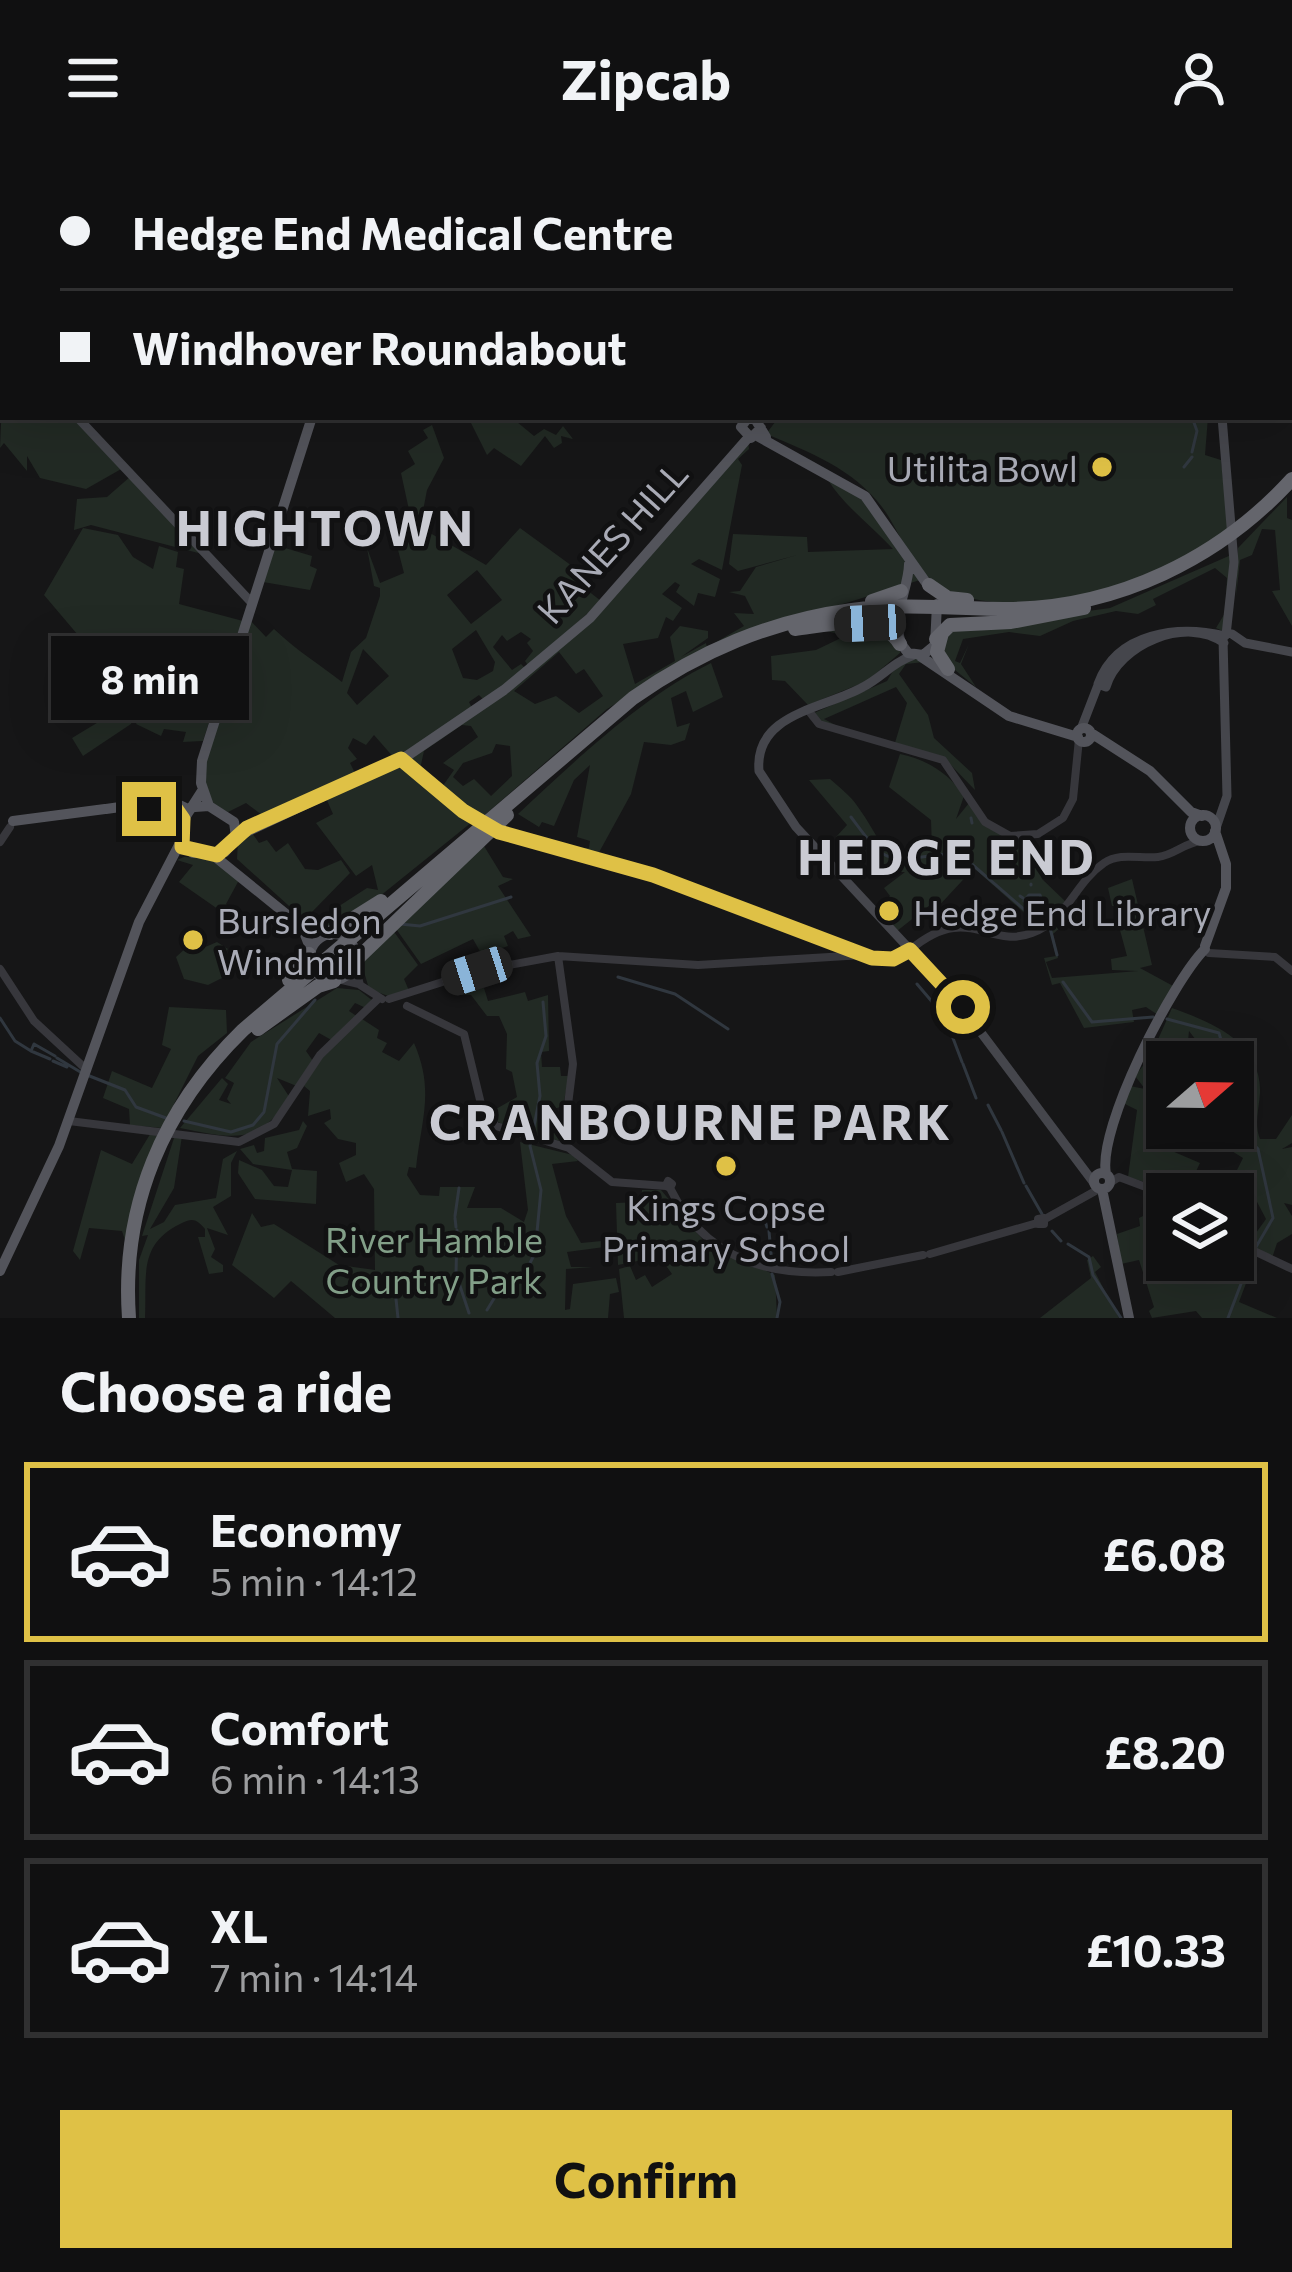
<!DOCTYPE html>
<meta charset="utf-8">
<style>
body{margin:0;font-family:Commissioner,sans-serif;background:#19191a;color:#f1f3f6;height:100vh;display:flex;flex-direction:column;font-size:45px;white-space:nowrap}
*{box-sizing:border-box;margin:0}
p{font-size:39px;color:#9c9d9f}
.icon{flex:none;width:66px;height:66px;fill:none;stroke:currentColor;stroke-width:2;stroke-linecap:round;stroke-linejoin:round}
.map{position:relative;height:1162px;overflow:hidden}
.drawer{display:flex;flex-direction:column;background:#101011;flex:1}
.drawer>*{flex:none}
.hud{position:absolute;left:0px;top:0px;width:1293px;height:264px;box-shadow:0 12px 48px #0002,0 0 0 3px #303031;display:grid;align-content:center;height:264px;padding:0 60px;background:#101011}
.needle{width:78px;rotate:70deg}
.controls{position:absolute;left:1146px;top:885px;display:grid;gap:24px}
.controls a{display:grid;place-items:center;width:108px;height:108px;border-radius:0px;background:#101011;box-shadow:0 12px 48px #0002,0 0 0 3px #303031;font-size:60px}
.end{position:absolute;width:54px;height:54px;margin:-27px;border:15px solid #dfc146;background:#111;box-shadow:0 0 0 6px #111}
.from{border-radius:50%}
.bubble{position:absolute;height:84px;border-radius:0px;background:#101011;box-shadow:0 12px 48px #0002,0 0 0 3px #303031;font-size:39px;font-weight:700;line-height:84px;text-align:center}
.car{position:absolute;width:36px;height:72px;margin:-36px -18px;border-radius:15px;box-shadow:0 0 9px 3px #0007;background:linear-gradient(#222 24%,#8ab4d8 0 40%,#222 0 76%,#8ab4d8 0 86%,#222 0)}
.hud b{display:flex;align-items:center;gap:42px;height:114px;font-size:45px}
.hud b+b{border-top:3px solid #303031}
.hud i{width:30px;height:30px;background:#f1f3f6}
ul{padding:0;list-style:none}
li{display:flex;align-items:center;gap:36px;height:180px;margin:0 24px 18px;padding:0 36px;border:6px solid #303031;border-radius:0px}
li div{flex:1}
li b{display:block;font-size:45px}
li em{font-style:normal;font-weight:700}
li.selected{border-color:#dfc146}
li>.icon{width:108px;height:108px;stroke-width:1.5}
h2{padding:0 60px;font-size:54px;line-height:144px}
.action{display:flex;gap:24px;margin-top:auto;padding:24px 60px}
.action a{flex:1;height:138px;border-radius:0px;background:#dfc146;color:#111;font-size:48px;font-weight:700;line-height:138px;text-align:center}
header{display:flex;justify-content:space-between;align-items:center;height:156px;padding:0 60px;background:#101011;font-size:54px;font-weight:700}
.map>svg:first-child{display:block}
.green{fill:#222a24;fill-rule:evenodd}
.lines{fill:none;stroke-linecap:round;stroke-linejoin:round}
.stream{stroke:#30373f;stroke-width:3}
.tertiary{stroke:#37373c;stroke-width:8}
.secondary{stroke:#45464c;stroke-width:9}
.primary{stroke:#53545b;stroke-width:10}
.motorway{stroke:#64656c;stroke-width:14}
.route{stroke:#dfc146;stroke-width:15}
.poi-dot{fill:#dfc146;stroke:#111112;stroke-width:4.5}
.labels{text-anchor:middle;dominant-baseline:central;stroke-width:9;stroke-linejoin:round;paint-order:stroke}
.poi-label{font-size:36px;fill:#a9abb6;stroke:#111112;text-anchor:start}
.street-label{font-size:36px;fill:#a9abb6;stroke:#111112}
.park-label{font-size:36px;fill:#829f88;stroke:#111112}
.district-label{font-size:48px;font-weight:bold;letter-spacing:3px;fill:#cacbd3;stroke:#111112}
</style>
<header><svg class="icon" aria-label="menu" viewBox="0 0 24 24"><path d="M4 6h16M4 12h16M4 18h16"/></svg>Zipcab<svg class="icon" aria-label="person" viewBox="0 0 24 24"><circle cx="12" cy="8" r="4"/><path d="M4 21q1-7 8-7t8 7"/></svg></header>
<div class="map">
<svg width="1292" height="1162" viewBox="0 0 1292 1162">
<rect width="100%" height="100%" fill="#161617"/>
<path class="green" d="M 3,220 L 3,261 L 75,261 L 123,312 L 86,333 L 40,322 L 27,300 L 27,315 L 4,287 L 0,292 Z
M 468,261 L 511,261 L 534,280 L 544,273 L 556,279 L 563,270 L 573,283 L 561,280 L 562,287 L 554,292 L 545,280 L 521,310 L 494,292 L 487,299 Z
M 779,261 L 1208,261 L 1205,299 L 1221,304 L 1229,377 C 1162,424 1009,478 934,426 C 909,408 900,375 882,351 C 853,313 810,296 766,278 Z
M 432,269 L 444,302 L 427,334 L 422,360 L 430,377 L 486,409 L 520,372 L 594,426 L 587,434 L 601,445 L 529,511 L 525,505 L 533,495 L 527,487 L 531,483 L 521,476 L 507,485 L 502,479 L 493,491 L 512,514 L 521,508 L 526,513 L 485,545 L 479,539 L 469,546 L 473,554 L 395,603 L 374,579 L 366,589 L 353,582 L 348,592 L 357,603 L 350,607 L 358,623 L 276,657 L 262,659 L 246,647 L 228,656 C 222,653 216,651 211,646 C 188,620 239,496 249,463 L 266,481 L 274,473 C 297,495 319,508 342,526 L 351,496 L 366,482 L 380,440 L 380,432 L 374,430 L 367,392 L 380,427 L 404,417 L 397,390 L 414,377 L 401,317 L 415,308 L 408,295 L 428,282 L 423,274 ZM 477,414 L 502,444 L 471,468 L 447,439 ZM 476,474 L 495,506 L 493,515 L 477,524 L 463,522 L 452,493 ZM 363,493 L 389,520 L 357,549 L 347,537 Z
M 748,285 L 749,293 L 738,303 L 742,309 L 722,414 L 699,403 L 691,408 L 720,423 L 715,441 L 698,437 L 694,450 L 676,436 L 680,429 L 675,426 L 662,438 L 682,452 L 673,465 L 666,461 L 658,482 L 623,488 L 635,528 L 675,505 L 670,481 L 680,470 L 708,475 L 708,482 L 681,501 L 706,487 L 707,492 L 607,553 L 480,663 L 407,606 L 593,462 ZM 559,496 L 576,518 L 584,513 L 603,540 L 579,557 L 556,540 L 535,548 L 514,535 ZM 462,569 L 471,570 L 478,581 L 443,607 L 454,614 L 442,631 L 420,613 L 424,595 ZM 496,588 L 510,590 L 512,620 L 491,640 L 474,623 L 463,630 L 453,621 L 463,607 L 492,597 Z
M 131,320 L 202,398 L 91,369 L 74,374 L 77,343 L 107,341 Z
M 828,324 L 865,340 L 920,424 L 711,489 L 744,470 L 734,457 L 754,458 L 745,440 L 729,436 L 740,435 L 756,411 L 797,399 L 738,415 L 729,408 L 733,378 L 807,381 L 808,396 L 893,393 C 872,370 843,349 828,324 Z
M 1287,341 L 1287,362 L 1292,364 L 1292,470 L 1272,435 L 1280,434 L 1275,374 L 1262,373 L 1252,399 L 1240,404 L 1236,441 L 1238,392 Z
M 83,372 L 118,379 L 133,401 L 153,413 L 159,390 L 178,396 L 176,411 L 184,413 L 179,448 L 243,465 L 224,528 L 156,532 L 140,543 L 131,568 L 83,600 L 72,582 L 115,556 L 102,537 L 117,525 L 44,439 Z
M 275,389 L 312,400 L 310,410 L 317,413 L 310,434 L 263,426 Z
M 1231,399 L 1225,476 L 1216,472 L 1225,457 L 1227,422 L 1215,412 L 1153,443 L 1156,449 L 1138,458 L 1116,455 L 1073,465 L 1040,480 L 1009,476 L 963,483 L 955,505 L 960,507 L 969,488 L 961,508 L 976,531 L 945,506 L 941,493 L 950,474 L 1110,452 Z
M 870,467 L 900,488 L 900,497 L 867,525 L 808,549 L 785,525 L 772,524 L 771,500 L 816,494 L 845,480 L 827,475 Z
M 917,502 L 924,506 L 906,508 L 899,518 L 928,559 L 934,582 L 972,617 L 975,634 L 944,602 L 894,590 L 907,547 L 896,531 L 824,563 L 839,571 L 820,566 L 814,557 L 887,525 L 896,510 Z
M 711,507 L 723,541 L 693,556 L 686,535 L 671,542 L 677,571 L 690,567 L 685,584 L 671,589 L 644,586 L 631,638 L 597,700 L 564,692 L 589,692 L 590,685 L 577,681 L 590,609 L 574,624 L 554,670 L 542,666 L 539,671 L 518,658 C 578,602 642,541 711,507 Z
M 220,532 L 203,585 L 183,586 L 186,576 L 164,573 L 161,580 L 136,568 L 154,536 Z
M 900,598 C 926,603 950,618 964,640 L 956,663 L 969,647 L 988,672 L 1029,682 L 1042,723 L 1066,746 L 1054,764 L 1040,771 L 974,712 L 935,754 L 930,749 L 897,775 L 887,764 L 894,761 L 893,754 L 889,750 L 882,758 L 876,751 L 890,740 L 884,732 L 905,716 L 879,716 L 867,692 L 851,698 L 836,681 L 847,669 L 809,624 L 830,623 C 839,631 851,640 858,651 C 886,689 877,706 932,693 L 931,664 L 889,631 Z
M 400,607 L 472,666 L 349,765 L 329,773 L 310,769 L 237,703 L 238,685 L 250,674 L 259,687 L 267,684 L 276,696 L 288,687 L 305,713 L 318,714 L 341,704 L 350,717 L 312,756 L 319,763 L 367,732 L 378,734 L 372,709 L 356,720 L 316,667 L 333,658 L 326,642 Z
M 484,690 L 503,721 L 513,723 L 498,730 L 531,780 L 518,783 L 513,775 L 504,780 L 508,790 L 482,799 L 473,783 L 421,808 L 394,770 Z
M 184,701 L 210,702 L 239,724 L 226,748 L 238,759 L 235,765 L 179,726 L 193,709 L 177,704 Z
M 1132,723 L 1152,809 L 1140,812 L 1175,831 L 1161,861 L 1146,851 L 1132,854 L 1134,866 L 1084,872 L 1060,827 L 1052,829 L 1044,802 L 1056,800 L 1049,772 L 1062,770 L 1053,778 L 1058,802 L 1046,806 L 1052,822 L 1138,815 L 1112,814 L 1111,803 L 1127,800 L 1114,752 L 1120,749 L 1112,750 L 1108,732 Z
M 392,773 L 418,809 L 404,823 L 410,837 L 391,841 L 369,833 L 361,805 Z
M 217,786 L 228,793 L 217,804 L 226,820 L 208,829 L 184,823 L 176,801 L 188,790 L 189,798 Z
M 337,832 L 359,834 L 373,845 L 368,853 L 355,847 L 349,855 L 358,861 L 335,886 L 319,877 L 306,895 L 313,905 L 299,931 L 277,922 L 290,942 C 256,991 232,982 180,972 L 222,922 L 228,928 L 219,944 L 231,948 L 227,943 L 234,927 L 225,922 L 251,886 Z
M 484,832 L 488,845 L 525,836 L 528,845 L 548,839 L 549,895 L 541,896 L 542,911 L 560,911 L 561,920 L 569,920 L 563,950 L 551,954 L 558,968 L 564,968 L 561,985 C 532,979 496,978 484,946 L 496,953 L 517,941 L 512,916 L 506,913 L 507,878 L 499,860 L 487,860 L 471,839 L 454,838 Z
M 169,851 L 226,854 L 227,877 L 198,900 L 162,972 L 130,969 L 129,953 L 103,942 L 112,915 L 152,932 L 171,893 L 162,889 Z
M 1172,852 C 1211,866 1262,886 1260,937 C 1259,953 1254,968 1260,983 L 1276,983 L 1292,959 L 1292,987 L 1282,993 L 1292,991 L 1292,1049 L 1284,1047 L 1292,1060 L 1292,1078 L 1277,1087 L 1272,1102 L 1257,1098 L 1239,1146 L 1277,1162 L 1202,1162 L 1196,1155 L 1152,1162 L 1149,1155 L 1154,1151 L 1139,1104 L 1121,1108 L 1117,1078 L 1140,1070 L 1139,1062 L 1164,1050 L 1167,1104 L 1233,1104 L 1233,1088 L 1243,1095 L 1266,1063 L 1246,1025 L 1234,1035 L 1231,1026 L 1243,1002 L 1227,992 L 1240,983 L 1242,946 L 1233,948 L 1233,913 L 1238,920 L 1250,910 L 1227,884 L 1199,888 L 1189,875 L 1186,906 L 1167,906 L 1167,911 L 1152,897 Z
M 362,863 L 379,874 L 377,882 L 387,887 L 382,896 L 399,905 L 414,887 C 435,935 421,964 416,1012 L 409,1011 L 407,1019 L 420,1039 L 439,1040 L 440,1031 L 475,1031 L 467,1052 L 501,1052 L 524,1066 L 528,1054 L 520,986 L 573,999 L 578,1005 L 552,1008 L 566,1060 L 581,1087 L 612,1084 L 612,1090 L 567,1096 L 571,1111 L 593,1111 L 566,1113 L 565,1154 L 570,1153 L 573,1128 L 616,1122 L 619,1136 L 610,1138 L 608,1162 L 335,1162 L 291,1125 L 274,1142 L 232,1109 L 252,1057 L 261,1071 L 274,1068 L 339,1109 L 375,1114 L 374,1033 L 364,1018 L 346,1026 L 339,1007 L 356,999 L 356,987 L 338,983 L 324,967 L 331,963 L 330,953 L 308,960 L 310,935 L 304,930 L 320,900 Z
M 1145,907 L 1167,915 L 1165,992 L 1200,1007 L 1185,1038 L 1128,1021 L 1137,954 L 1121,946 L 1130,930 L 1145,933 L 1135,920 Z
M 303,965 L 307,970 L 297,992 L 287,996 L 292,1013 L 317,1015 L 316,1048 L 255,1043 L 238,1017 L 239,1004 L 262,1014 L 274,1030 L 288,1031 L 292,1014 L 253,1008 L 240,993 L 254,989 L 257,997 L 264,995 L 265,982 L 299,974 Z
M 152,975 L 161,976 L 127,1090 L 122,1075 L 89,1072 L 80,1104 L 73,1095 L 101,994 L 132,1008 Z
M 175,979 L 182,980 L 174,1032 L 150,1073 L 164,1066 L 175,1049 L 216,1042 L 223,1003 L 237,995 L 231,1007 L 231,1040 L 213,1051 L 228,1079 L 207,1072 L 215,1093 L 211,1101 L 223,1109 L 223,1116 L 209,1118 L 198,1081 L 205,1081 L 205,1073 C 196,1062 192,1062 180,1068 C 138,1089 147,1120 145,1162 L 139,1162 L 139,1104 L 148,1079 L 142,1080 Z
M 642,1034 L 661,1034 L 703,1084 L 677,1097 L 618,1109 L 616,1047 L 641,1046 Z
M 706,1087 L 775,1119 L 777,1162 L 624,1162 L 619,1113 L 630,1110 L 636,1124 L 645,1119 L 652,1131 L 672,1118 L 662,1104 Z
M 1093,1100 L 1101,1111 L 1095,1116 L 1119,1162 L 1040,1162 L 1091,1122 L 1087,1104 Z"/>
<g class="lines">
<path class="stream" d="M 184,0 L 188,3
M 1192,261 L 1197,275 L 1192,296
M 1184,311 L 1192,301
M 851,661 C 882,702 882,708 935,699
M 971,662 L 972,667
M 936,699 L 959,697 L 1034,762
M 934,705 L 938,705
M 1031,728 L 1031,729
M 1020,740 L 1023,742
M 1024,745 L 1029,739 L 1040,739 L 1048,764
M 400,768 L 420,770 L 511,741
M 1050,772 L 1057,799
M 618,821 L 675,838 L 728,873
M 1063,826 L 1092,866 L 1153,861
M 917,828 L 945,861 L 962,906
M 0,862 L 15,885 L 31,895 L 34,888 L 55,900
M 1167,863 L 1219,877 L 1221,884
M 31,895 L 50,903
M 57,902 L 82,917
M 53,905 L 67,911
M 963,908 L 976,942
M 87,919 L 125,934 L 136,951 L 166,962
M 1248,935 L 1247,981 L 1258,993 L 1273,1062 L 1256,1091
M 988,949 L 1001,974
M 184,965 L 231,976 L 253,969 L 264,956 L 277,888 L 315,844
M 1002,976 L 1024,1027
M 1026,1030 L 1042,1058
M 763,1059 L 767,1071
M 455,1060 L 459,1032
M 455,1062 L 456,1071
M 457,1074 L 456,1118 L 469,1157
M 769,1075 L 772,1109
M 1052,1075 L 1061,1085
M 1068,1088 L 1089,1101 L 1093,1119 L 1121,1162
M 772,1118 L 780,1146 L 777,1162
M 394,1124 L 398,1162
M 487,1154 L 498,1136 L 527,1113 L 535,1097 L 541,1034 L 530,990 L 540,940 L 537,907 L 546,880 L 543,846
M 1228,1162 L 1252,1099"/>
<path class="tertiary" d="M 635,0 L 638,3
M 1107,0 L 1111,3
M 1265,0 L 1269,3
M 1290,4 L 1292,3
M 1290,22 L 1292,24
M 1290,57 L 1292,55
M 1290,95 L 1292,96
M 808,554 L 819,568 L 943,604 L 985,666 L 1010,680 L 1038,678 L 1063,662 L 1073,643 L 1079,583
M 0,686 L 10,671
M 910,794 C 968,745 988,794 1032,777 C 1066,765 1075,727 1104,707 C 1120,696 1140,703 1158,701 C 1174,699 1184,687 1201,685
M 1209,797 L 1275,801 L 1292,815
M 558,800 L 573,908 L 563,989
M 355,810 L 360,829 L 382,843
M 0,813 L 34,865 L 87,914
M 342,824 L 359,828
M 389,843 L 477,815 L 558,800 L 698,809 L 863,799
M 407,850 L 464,878 L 482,952 L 496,970 L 569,992 L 612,1026 L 666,1030
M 69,965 L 239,986 L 274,968 L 320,899 L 379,842
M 668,1025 L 672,1028 L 670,1032 L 666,1030 Z
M 1111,1026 L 1119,1021 L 1167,1039
M 670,1032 C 702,1097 760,1120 831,1116
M 1044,1062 L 1044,1068 L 1038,1068 L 1038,1063 Z
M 1045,1063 L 1099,1033
M 1233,1085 L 1292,1113
M 930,1098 L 1037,1067
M 838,1116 L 923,1099"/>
<path class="secondary" d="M 1149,0 L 1150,3
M 0,180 L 3,183
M 77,261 L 252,447
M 1222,261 L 1234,406 L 1226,479
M 1232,478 L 1245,487 L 1292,496
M 1224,487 C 1186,459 1118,489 1106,531 L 1098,528 C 1117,476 1178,469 1225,480
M 912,500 C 893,506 881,522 863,531 C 824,553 754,557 759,615 L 796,671 L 955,842 L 1094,1027
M 1081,573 L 1098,529
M 401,603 L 463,655 L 499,676 L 653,719 L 872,802 L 893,803 L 910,794
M 1216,672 L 1227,640 L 1223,483"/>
<path class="primary" d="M 660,0 L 661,3
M 395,3 L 396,0
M 948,3 L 949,0
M 761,272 L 751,282 L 741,271 L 747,263 L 755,263 L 766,281
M 757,280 L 865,340 L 927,428
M 909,408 C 909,436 884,471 908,497 L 923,499 L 935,489 L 937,448
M 920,500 L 1009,560 L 1078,581
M1077 579a7 7 0 1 1 14 0a7 7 0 1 1-14 0Z
M 1091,577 L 1150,615 L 1191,656 L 1202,660
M 209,650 L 201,627 L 202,605 L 312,261
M 195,651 L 209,650 L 234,666 L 236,681 L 225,696 L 193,697 L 180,687 L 186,660 L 202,635
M 106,653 L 169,644 L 190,654
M1190 672a13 13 0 1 1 26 0a13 13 0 1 1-26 0Z
M 13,665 L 105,653
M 236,681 L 404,602 L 504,534 L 590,462 L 748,282
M 213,699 L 302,771 L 309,789
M310 801a23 23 0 1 1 46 0a23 23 0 1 1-46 0Z
M 1205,790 L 1226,732 L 1226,708 L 1215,675
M1094 1025a8 8 0 1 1 16 0a8 8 0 1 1-16 0Z
M 1106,1018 C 1097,972 1172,826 1205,793
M 1102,1033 L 1129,1162
M 0,1115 L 59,990 L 139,766 L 180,687"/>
<path class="motorway" d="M 929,429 L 948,442 L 967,444
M 872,445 L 901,435
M 795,473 C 828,469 880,455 900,488
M 942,477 L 937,496 L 948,513
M 936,483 L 950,469 L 1011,466 L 1084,452
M 330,777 L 381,745
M 356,804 L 507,659
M 289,824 L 309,798
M 258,873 L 318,830 L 334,825
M 129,1162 C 121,1050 163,952 243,874 L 633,542 C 700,495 770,465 852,454 C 903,447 956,453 1008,453 C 1117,452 1219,403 1292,323"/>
</g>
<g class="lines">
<path class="route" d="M 149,653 L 176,653 L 183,663 L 182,691 L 217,699 L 247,672 L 401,603 L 463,655 L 499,676 L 653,719 L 872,802 L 893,803 L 910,794 L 963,851"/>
</g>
<g class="poi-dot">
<circle cx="1102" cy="311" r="12"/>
<circle cx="889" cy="755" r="12"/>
<circle cx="193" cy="784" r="12"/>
<circle cx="726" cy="1010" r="12"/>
</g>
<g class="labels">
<g class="poi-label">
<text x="1078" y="311" text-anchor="end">Utilita Bowl</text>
<text x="913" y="755">Hedge End Library</text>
<text x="217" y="763">Bursledon<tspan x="217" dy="41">Windmill</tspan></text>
<text x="726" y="1050" text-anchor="middle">Kings Copse<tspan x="726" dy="41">Primary School</tspan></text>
</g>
<g class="street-label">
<text transform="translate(611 385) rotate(-48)">KANES HILL</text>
</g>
<g class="park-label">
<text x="434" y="1082">River Hamble<tspan x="434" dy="41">Country Park</tspan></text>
</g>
<g class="district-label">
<text x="326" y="370">HIGHTOWN</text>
<text x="947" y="699">HEDGE END</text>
<text x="691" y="964">CRANBOURNE PARK</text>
</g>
</g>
</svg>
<div class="controls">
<a><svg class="needle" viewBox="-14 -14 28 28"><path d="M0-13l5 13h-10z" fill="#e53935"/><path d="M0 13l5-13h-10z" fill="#9c9d9f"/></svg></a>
<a><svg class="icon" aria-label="layers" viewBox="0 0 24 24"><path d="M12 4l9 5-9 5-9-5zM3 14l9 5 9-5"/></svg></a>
</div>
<i class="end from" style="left:963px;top:851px"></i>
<i class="end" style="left:149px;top:653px"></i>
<div class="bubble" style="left:51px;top:480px;width:198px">8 min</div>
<i class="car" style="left:870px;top:467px;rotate:267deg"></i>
<i class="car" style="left:477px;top:815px;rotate:252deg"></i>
<div class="hud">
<b><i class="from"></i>Hedge End Medical Centre</b>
<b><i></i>Windhover Roundabout</b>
</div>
</div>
<section class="drawer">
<h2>Choose a ride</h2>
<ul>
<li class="selected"><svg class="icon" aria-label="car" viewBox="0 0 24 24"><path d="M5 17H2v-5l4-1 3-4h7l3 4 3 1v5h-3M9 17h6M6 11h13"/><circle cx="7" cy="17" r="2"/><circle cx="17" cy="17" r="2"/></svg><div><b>Economy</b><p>5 min · 14:12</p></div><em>£6.08</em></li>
<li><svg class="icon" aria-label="car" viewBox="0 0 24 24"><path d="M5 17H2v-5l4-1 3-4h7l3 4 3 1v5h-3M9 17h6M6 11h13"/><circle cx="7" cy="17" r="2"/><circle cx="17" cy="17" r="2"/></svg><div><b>Comfort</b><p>6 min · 14:13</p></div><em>£8.20</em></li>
<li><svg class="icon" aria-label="car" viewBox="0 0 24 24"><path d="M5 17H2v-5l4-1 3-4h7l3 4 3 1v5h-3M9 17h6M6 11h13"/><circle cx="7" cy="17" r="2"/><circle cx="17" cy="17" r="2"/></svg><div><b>XL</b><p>7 min · 14:14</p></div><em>£10.33</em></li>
</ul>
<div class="action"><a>Confirm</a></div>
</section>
